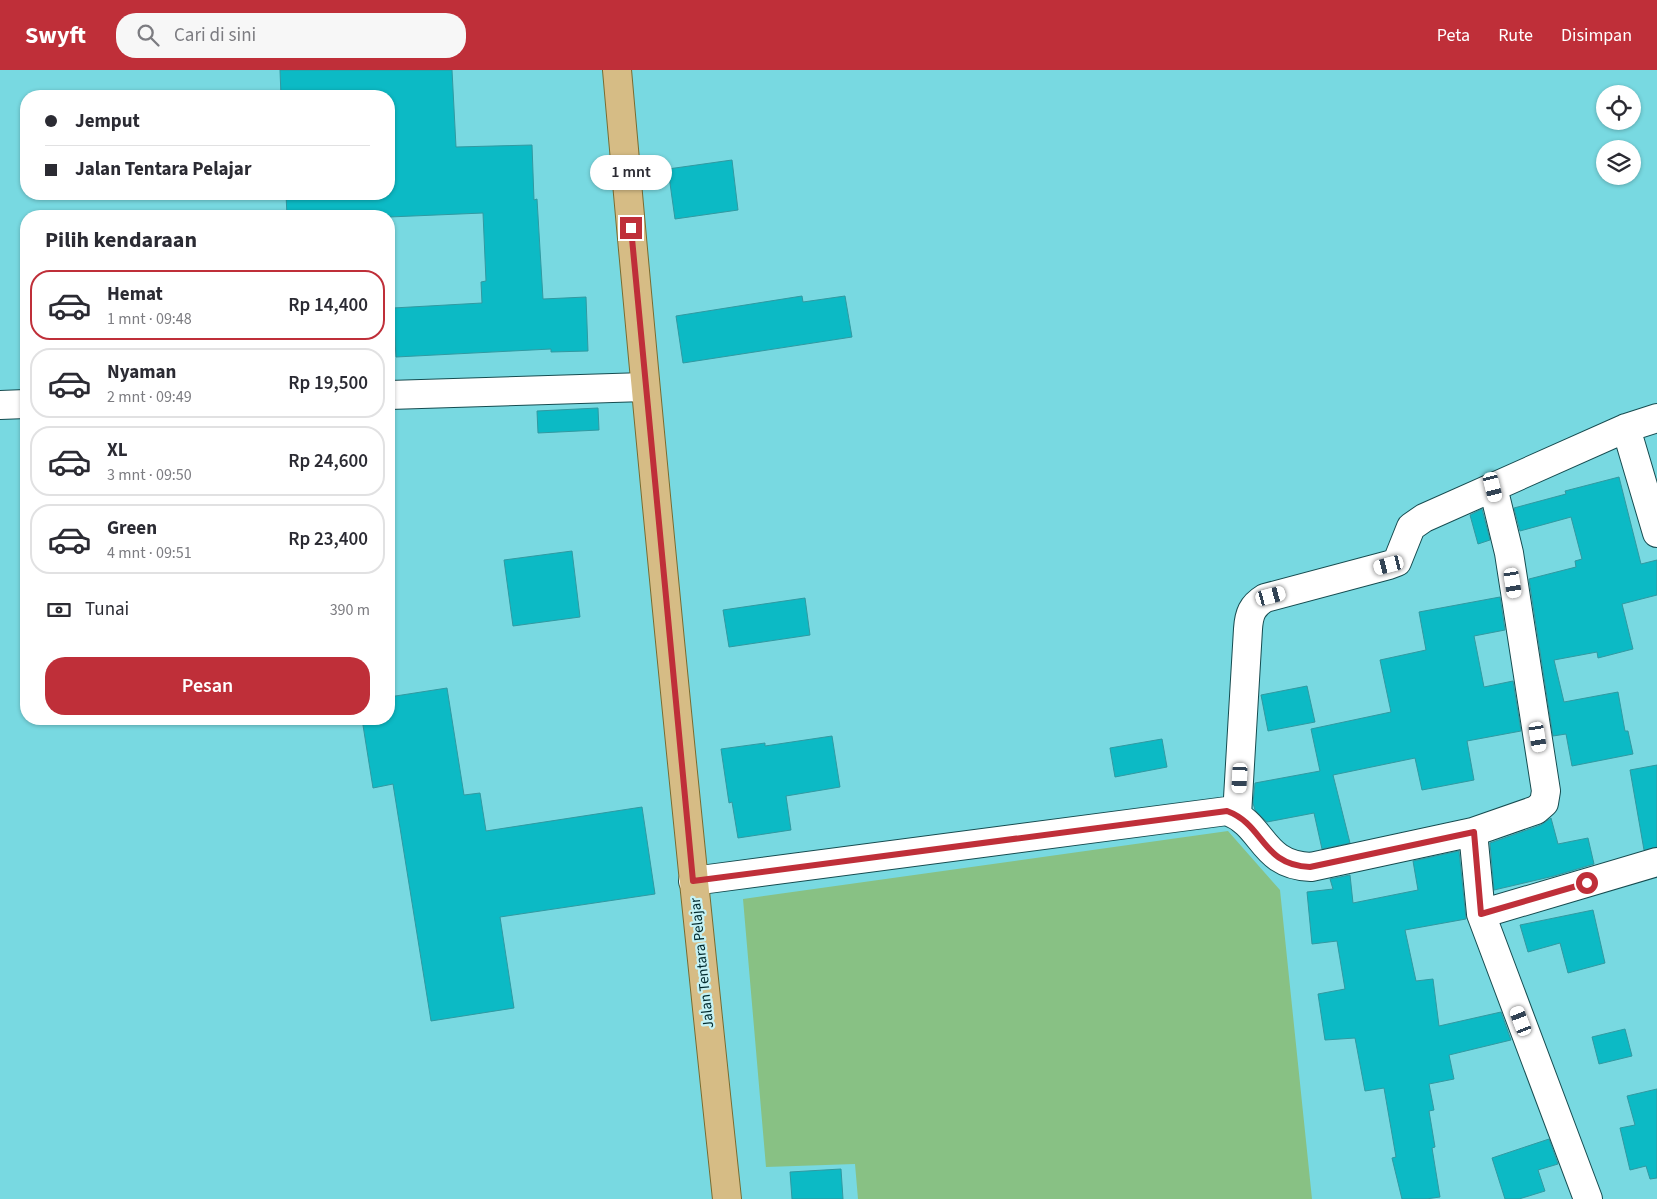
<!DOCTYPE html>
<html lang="id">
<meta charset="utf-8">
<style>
body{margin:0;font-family:"Source Sans 3",sans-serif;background:#f7f7f7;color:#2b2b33;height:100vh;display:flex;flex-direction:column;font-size:19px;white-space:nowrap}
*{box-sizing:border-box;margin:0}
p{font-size:16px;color:#7c7c81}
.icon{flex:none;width:28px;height:28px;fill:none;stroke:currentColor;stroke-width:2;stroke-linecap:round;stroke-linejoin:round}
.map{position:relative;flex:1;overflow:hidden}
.sheet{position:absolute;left:20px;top:140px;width:375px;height:515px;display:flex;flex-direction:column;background:#fff;border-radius:20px;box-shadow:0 1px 4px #0004}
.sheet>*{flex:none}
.banner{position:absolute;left:20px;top:20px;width:375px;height:110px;border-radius:20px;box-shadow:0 1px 4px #0004;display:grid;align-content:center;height:110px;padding:0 25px;background:#fff}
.tools{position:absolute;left:1596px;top:15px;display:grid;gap:10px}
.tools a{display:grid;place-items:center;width:45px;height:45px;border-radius:50%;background:#fff;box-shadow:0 1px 4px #0004;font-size:25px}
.end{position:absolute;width:22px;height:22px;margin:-11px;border:6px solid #bf2f39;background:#fff;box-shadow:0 0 0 2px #fff}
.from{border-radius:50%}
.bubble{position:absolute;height:35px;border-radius:18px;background:#fff;box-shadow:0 1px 4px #0004;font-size:16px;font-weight:600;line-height:35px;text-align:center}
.car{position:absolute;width:15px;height:30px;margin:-15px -8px;border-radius:6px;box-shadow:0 0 4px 1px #0007;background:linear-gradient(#fff 24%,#345 0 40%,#fff 0 76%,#345 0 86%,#fff 0)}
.banner b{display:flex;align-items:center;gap:18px;height:48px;font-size:19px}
.banner b+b{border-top:1px solid #e1e1e2}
.banner i{width:12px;height:12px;background:#2b2b33}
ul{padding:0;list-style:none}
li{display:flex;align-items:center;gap:15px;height:70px;margin:0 10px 8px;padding:0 15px;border:2px solid #e1e1e2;border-radius:20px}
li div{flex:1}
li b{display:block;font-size:19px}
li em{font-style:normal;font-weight:600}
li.current{border-color:#bf2f39}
li>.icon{width:45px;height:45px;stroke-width:1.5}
h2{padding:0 25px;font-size:22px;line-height:60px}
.pay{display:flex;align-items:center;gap:12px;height:55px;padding:0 25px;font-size:19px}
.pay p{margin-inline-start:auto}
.button{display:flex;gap:10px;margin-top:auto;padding:10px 25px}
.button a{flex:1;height:58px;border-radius:20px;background:#bf2f39;color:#fff;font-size:20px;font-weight:600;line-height:58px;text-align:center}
header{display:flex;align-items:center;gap:30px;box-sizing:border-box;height:70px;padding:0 25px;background:#bf2f39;color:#fff}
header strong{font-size:24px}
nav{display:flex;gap:28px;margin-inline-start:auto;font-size:18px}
.search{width:350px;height:45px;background:#f7f7f7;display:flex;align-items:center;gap:12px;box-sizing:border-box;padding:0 18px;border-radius:20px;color:#7c7c81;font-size:19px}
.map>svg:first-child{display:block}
.green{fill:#88c184}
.building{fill:#0cbac5;stroke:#3199a1}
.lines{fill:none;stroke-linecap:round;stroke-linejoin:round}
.minor-casing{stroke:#164c50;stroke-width:30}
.primary-casing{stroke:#796c31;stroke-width:30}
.minor{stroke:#fff;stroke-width:28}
.primary{stroke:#d6bc85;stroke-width:28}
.route{stroke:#bf2f39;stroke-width:6}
.labels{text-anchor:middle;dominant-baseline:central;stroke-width:4.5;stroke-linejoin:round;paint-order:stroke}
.street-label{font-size:15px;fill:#002a2e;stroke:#c5f2f5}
</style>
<header>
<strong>Swyft</strong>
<div class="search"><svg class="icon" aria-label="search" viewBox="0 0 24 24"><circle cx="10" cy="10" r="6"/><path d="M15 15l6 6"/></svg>Cari di sini</div>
<nav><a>Peta</a><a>Rute</a><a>Disimpan</a></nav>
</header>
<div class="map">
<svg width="1657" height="1129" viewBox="0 0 1657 1129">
<rect width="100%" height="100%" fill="#78d9e1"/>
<path class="green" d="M 1228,761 L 1280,820 L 1312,1129 L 858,1129 L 855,1094 L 766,1097 L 743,829 Z"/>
<path class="building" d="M 280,0 L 452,0 L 456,77 L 532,75 L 534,130 L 537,129 L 543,229 L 586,227 L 588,281 L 551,282 L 551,279 L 396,287 L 393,238 L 482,233 L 481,212 L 486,211 L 483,143 L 389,147 L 287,146 L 286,124 L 389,124 L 389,26 L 281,26 Z
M 732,90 L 738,140 L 675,149 L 668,99 Z
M 802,226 L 803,232 L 845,226 L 852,267 L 683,293 L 676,246 Z
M 598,338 L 599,360 L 538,363 L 537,341 Z
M 1619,407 L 1641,494 L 1657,490 L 1657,525 L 1622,534 L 1633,579 L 1598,588 L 1597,582 L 1554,590 L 1564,632 L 1618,622 L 1625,661 L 1628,661 L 1633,684 L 1572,696 L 1566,664 L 1553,666 L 1529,509 L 1576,497 L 1575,491 L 1582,489 L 1571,447 L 1520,461 L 1514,438 L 1566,424 L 1565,421 Z
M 1482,439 L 1490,470 L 1478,474 L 1470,445 Z
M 572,481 L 580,547 L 513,556 L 504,490 Z
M 1500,527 L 1505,560 L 1474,566 L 1484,617 L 1513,611 L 1521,661 L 1467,671 L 1474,710 L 1422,720 L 1415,688 L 1333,705 L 1350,773 L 1322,779 L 1314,743 L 1267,752 L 1255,740 L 1253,733 L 1255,713 L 1320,701 L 1311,659 L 1391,642 L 1380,590 L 1426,580 L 1419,542 Z
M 805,528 L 810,565 L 729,577 L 723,540 Z
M 1307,616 L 1315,652 L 1268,661 L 1261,625 Z
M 447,618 L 464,725 L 480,723 L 486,761 L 642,737 L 655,824 L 500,847 L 514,938 L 431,951 L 393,714 L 373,718 L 362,649 L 389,649 L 389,627 Z
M 832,666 L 840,717 L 786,726 L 791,760 L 738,768 L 732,732 L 729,733 L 721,679 L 765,673 L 765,676 Z
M 1162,669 L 1167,697 L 1115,707 L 1110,678 Z
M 1657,695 L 1657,777 L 1644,780 L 1630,700 Z
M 1551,748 L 1558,774 L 1588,768 L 1594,794 L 1554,806 L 1494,820 L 1490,773 L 1541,755 Z
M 1459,781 L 1466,849 L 1405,860 L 1416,911 L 1433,909 L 1439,956 L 1501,942 L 1511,970 L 1449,985 L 1454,1009 L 1429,1014 L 1434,1040 L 1429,1041 L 1435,1077 L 1432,1078 L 1440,1127 L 1426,1129 L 1402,1129 L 1392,1088 L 1396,1087 L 1384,1018 L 1365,1021 L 1355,968 L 1325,970 L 1318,924 L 1345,919 L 1337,871 L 1312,874 L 1307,822 L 1333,819 L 1330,809 L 1350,805 L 1353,833 L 1418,820 L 1413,791 Z
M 1593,840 L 1605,893 L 1568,903 L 1560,873 L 1528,882 L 1520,855 Z
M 1625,959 L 1632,986 L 1599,994 L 1592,967 Z
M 1657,1019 L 1657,1108 L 1650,1109 L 1646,1096 L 1630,1100 L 1620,1058 L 1635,1055 L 1627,1026 Z
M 1549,1069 L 1558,1094 L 1538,1100 L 1545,1121 L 1519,1129 L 1505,1129 L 1492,1088 Z
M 841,1099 L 843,1129 L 792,1129 L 790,1102 Z"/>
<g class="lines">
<defs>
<path id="minor" d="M 389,325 L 645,317
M 0,335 L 26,334
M 1626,358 L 1657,463
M 1493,417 L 1509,483 L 1546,721 L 1544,733 L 1536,740 L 1473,762 L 1481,844 L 1588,1129
M 1237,745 L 1248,559 C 1249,544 1252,536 1265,528 L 1389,495 L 1397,492 L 1411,457 L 1424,448 L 1626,358 L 1657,348
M 693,811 L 1227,741 C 1265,755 1260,795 1311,797 L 1473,762
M 1481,844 L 1657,792"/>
<path id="primary" d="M 617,0 C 650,377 687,753 727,1129"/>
</defs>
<use href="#minor" class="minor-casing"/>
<use href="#primary" class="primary-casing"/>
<use href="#minor" class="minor"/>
<use href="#primary" class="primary"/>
</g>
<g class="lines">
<path class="route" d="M 631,158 L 693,811 L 1227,741 C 1265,755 1261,795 1310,797 L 1474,762 L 1481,844 L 1587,813"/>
</g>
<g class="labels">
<g class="street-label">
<text transform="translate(702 893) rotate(-96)">Jalan Tentara Pelajar</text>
</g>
</g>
</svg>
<div class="tools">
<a><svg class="icon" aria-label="locate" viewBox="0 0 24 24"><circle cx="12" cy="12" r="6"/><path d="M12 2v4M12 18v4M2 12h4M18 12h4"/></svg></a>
<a><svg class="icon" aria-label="layers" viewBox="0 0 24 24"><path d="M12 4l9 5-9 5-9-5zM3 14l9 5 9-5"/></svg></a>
</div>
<i class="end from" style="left:1587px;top:813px"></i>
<i class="end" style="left:631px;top:158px"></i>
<div class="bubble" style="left:590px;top:85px;width:82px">1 mnt</div>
<i class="car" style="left:1493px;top:417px;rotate:166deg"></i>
<i class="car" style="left:1389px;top:495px;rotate:256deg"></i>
<i class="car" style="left:1513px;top:513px;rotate:171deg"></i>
<i class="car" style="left:1271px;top:526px;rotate:75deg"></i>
<i class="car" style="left:1538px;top:667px;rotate:171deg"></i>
<i class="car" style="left:1240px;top:708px;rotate:183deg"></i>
<i class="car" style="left:1521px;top:951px;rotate:339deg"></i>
<div class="banner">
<b><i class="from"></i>Jemput</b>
<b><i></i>Jalan Tentara Pelajar</b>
</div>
<section class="sheet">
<h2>Pilih kendaraan</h2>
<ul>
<li class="current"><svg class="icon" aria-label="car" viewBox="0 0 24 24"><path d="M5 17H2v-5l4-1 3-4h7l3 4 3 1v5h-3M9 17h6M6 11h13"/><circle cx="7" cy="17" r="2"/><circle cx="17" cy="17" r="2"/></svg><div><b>Hemat</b><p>1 mnt · 09:48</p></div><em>Rp 14,400</em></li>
<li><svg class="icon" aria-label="car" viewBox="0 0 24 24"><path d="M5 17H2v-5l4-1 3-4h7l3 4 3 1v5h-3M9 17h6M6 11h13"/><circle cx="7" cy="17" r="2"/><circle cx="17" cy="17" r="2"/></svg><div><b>Nyaman</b><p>2 mnt · 09:49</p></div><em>Rp 19,500</em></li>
<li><svg class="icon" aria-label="car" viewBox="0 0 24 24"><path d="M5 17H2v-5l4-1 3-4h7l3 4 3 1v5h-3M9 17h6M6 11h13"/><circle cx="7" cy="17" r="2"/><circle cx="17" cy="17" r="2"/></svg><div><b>XL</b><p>3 mnt · 09:50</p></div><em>Rp 24,600</em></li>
<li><svg class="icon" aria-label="car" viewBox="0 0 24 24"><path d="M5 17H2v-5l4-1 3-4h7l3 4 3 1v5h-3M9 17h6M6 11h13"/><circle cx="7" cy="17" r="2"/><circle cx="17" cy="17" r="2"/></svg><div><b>Green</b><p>4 mnt · 09:51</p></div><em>Rp 23,400</em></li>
</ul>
<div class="pay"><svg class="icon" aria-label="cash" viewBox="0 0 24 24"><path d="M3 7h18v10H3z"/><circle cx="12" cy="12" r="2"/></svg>Tunai<p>390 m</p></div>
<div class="button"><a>Pesan</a></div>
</section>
</div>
